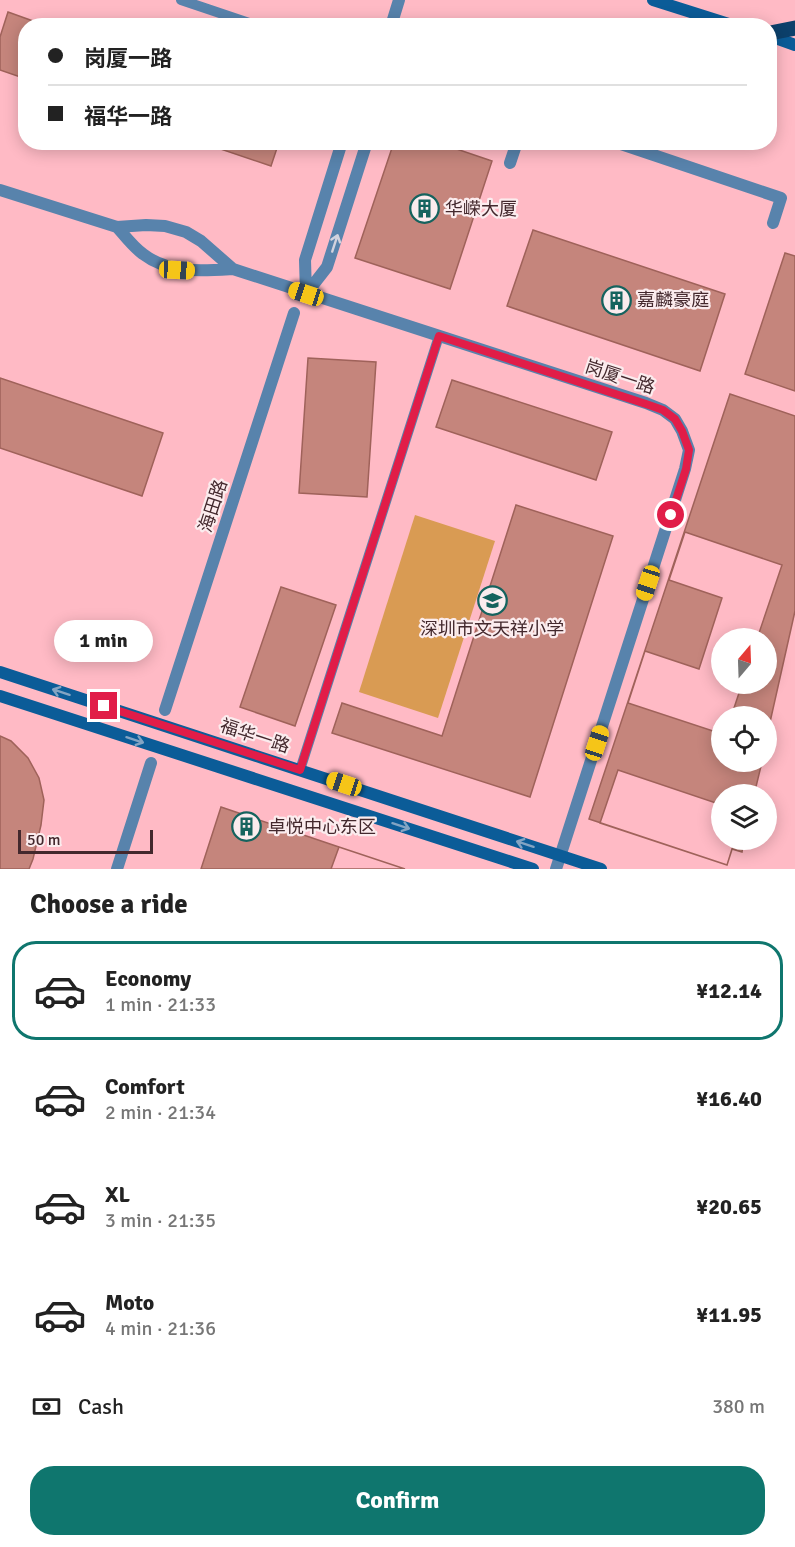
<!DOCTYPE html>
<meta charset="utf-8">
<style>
body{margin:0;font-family:Signika,"Noto Sans SC",sans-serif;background:#f6f6f6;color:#222;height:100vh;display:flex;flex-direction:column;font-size:22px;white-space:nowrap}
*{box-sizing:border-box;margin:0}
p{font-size:20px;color:#767676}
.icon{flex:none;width:33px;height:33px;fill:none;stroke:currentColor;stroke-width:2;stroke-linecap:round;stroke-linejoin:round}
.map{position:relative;height:869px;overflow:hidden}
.side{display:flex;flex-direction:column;background:#fff;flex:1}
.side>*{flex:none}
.top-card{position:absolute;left:18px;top:18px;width:759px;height:132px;border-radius:24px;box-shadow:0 3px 15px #0003;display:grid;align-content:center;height:132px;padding:0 30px;background:#fff}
.needle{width:39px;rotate:19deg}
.buttons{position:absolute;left:711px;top:628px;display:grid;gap:12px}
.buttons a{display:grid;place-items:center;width:66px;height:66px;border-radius:50%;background:#fff;box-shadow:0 3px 15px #0003;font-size:30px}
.scale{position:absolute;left:18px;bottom:15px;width:135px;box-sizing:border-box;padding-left:6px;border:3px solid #43282d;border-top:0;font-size:16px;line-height:21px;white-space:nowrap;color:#43282d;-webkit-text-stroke:4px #fbecee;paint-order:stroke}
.end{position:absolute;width:27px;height:27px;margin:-14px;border:8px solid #e11d48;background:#fff;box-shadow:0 0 0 3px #fff}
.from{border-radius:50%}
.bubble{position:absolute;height:42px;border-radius:21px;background:#fff;box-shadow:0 3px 15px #0003;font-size:20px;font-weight:700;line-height:42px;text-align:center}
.car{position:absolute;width:18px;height:36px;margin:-18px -9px;border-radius:8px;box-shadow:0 0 4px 2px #0007;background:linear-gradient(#f5c518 24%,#345 0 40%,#f5c518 0 76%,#345 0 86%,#f5c518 0)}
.top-card b{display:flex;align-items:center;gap:21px;height:57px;font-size:22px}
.top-card b+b{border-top:2px solid #e0e0e0}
.top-card i{width:15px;height:15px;background:#222}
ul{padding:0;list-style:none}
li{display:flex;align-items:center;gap:18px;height:99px;margin:0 12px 9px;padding:0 18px;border:3px solid transparent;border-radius:24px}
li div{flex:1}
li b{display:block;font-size:22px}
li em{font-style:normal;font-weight:700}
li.on{border-color:#0f766e}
li>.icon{width:54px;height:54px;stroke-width:1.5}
h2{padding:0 30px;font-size:27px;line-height:72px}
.pay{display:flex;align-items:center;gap:15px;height:66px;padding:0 30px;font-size:22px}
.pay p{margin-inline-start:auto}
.button{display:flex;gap:12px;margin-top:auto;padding:12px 30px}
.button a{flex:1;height:69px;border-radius:24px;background:#0f766e;color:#fff;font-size:24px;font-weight:700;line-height:69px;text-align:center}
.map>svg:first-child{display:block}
.green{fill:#d99b53}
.building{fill:#c5857c;stroke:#9f625a;stroke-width:1.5;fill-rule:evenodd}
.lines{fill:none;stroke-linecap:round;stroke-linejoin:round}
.lane{stroke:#5883ac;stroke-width:10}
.street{stroke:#5883ac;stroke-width:12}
.secondary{stroke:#0b5c98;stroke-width:12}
.primary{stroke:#0c406b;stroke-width:15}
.oneway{stroke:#d2d2de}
.oneway2{stroke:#83a4c3}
.route{stroke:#e11d48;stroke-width:8}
.labels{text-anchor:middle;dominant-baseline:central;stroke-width:4.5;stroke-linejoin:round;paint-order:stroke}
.poi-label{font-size:18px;fill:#43282d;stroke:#fbecee;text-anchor:start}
.street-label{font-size:18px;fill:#43282d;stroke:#fbecee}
</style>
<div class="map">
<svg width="795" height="869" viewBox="0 0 795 869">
<rect width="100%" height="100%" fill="#ffbac5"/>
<path class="green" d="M 415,515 L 495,541 L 438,718 L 359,692 Z"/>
<path class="building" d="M 8,12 L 47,26 L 26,26 L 26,79 L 0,70 L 0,37 Z
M 200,142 L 279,142 L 271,166 Z
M 394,142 L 436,142 L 492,161 L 450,289 L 355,258 Z
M 533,230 L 725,294 L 700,371 L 507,306 Z
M 785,253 L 795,256 L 795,391 L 745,374 Z
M 308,358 L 376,362 L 367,497 L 299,493 Z
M 0,378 L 163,433 L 142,496 L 0,448 Z
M 452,380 L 612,432 L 596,480 L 436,427 Z
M 730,394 L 795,416 L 795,611 L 766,740 L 766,717 L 722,717 L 722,762 L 762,762 L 754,795 L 722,795 L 722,840 L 744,840 L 742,852 L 732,849 L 727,865 L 589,819 ZM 722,639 L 766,639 L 766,684 L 722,684 Z
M 516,505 L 613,536 L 530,797 L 332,733 L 342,703 L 442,736 Z
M 685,532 L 782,565 L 757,639 L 722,639 L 722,684 L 742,684 L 731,717 L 722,717 L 722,734 L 628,703 L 645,651 L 699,669 L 722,598 L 669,580 Z
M 281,587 L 336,605 L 295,726 L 240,707 Z
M 0,736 L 11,741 L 28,758 L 39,778 L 44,800 L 41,825 L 33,859 L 29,869 L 0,869 Z
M 618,770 L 722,805 L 722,840 L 735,840 L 727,865 L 600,823 Z
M 221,807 L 339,847 L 405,869 L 201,869 Z
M 339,847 L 405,869 L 331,869 Z"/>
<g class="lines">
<path class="lane" d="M 181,0 L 258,26
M 300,770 L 439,336"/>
<path class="street" d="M 391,26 L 399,0
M 615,142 L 781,198 L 773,223
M 510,163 L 517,142
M 0,190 L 117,227 L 146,225 L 165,226 L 186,232 L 201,241 L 233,269
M 117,227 C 125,236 133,247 143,254 C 169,274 202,271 233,269 L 646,403 L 663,410 L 675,419 L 682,431 L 689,450 L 685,469 L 556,869
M 306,294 L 327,267 L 367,142
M 306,294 L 305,260 L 342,142
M 165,710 L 294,313
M 117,869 L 151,763"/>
<path class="secondary" d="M 653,0 L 735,26
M 770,36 L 795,45
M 0,672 L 601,869
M 0,696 L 533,869"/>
<path class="primary" d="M 770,33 L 795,28"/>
</g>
<defs><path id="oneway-shaft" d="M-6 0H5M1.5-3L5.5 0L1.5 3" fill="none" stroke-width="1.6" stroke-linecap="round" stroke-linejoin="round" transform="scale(1.5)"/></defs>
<use class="oneway" href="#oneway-shaft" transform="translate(335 243) rotate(-72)"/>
<g class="oneway2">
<use href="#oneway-shaft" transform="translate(61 692) rotate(-162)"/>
<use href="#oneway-shaft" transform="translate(135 740) rotate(18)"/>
<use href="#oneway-shaft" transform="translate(401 826) rotate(18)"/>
<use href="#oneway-shaft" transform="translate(525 844) rotate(-162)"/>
</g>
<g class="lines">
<path class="route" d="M 104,706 L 300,770 L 439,336 L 646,404 L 663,410 L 675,419 L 682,431 L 689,450 L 686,469 L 671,515"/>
</g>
<defs>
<symbol id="building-ring" viewBox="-11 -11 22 22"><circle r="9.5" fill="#fbecee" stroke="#15635e" stroke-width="1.5"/><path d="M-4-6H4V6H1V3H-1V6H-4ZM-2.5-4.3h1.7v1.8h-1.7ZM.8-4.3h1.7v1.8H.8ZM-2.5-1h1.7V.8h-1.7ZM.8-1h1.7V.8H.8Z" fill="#15635e"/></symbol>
<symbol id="school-ring" viewBox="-11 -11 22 22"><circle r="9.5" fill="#fbecee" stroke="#15635e" stroke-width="1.5"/><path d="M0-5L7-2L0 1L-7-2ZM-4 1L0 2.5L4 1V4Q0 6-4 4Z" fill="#15635e"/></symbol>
</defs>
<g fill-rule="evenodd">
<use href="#building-ring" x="408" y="192" width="33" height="33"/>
<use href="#building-ring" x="600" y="284" width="33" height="33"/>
<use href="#school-ring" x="476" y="584" width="33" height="33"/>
<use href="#building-ring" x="230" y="810" width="33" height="33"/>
</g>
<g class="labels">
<g class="poi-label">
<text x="445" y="209">华嵘大厦</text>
<text x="637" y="300">嘉麟豪庭</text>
<text x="492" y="629" text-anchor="middle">深圳市文天祥小学</text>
<text x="268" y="827">卓悦中心东区</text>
</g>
<g class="street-label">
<text transform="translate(620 377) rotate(18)">岗厦一路</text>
<text transform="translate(213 506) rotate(-72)">海田路</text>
<text transform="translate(255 736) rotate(18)">福华一路</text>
</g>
</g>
</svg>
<div class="buttons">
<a><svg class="needle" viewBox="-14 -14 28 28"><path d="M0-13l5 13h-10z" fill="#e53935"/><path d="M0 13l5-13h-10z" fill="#767676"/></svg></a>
<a><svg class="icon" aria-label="locate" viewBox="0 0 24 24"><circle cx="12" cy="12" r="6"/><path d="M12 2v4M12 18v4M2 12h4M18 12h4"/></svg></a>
<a><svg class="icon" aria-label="layers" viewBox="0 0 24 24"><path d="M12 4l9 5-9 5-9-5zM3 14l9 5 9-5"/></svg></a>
</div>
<div class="scale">50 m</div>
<i class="end from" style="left:671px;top:515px"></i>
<i class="end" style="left:104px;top:706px"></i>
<div class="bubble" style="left:54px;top:620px;width:99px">1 min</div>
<i class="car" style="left:177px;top:270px;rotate:93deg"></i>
<i class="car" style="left:306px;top:294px;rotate:288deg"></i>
<i class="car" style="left:648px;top:583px;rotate:198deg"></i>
<i class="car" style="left:597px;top:743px;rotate:18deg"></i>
<i class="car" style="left:344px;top:784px;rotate:288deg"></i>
<div class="top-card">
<b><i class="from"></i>岗厦一路</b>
<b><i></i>福华一路</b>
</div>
</div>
<section class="side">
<h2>Choose a ride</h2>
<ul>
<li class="on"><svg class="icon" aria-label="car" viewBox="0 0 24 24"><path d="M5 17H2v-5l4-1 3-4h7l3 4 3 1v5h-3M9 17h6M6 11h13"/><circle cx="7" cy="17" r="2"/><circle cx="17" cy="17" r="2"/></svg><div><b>Economy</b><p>1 min · 21:33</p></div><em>¥12.14</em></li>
<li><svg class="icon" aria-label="car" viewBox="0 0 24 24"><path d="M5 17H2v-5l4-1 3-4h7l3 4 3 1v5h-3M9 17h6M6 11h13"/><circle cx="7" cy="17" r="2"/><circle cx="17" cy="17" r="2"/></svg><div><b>Comfort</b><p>2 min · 21:34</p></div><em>¥16.40</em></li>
<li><svg class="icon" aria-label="car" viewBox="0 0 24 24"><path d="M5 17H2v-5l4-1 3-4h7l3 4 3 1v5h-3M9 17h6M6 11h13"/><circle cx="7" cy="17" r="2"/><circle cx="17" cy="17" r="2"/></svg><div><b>XL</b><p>3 min · 21:35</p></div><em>¥20.65</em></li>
<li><svg class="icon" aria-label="car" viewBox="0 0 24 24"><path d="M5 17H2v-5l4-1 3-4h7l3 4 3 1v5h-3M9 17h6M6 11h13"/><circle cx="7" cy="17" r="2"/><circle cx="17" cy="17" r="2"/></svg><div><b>Moto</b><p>4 min · 21:36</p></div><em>¥11.95</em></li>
</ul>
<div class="pay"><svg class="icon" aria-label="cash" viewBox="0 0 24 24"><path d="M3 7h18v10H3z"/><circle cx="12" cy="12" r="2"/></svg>Cash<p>380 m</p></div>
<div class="button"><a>Confirm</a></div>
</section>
